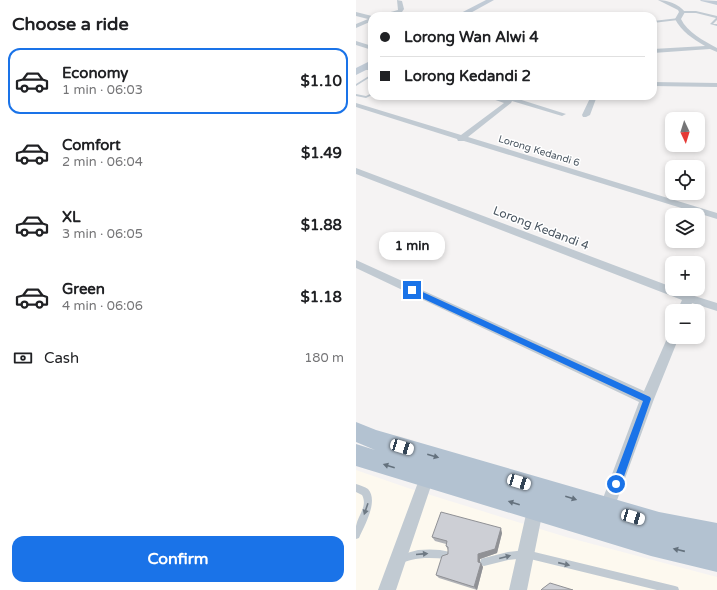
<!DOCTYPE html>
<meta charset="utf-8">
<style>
body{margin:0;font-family:"Varela Round",sans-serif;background:#f6f6f6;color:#202124;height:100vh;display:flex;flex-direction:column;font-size:15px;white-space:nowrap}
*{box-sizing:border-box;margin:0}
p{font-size:13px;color:#757577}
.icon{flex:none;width:22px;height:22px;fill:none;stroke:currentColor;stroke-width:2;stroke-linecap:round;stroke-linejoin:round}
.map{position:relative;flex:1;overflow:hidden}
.panel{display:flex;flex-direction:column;background:#fff;width:356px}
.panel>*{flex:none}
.top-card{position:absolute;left:12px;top:12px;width:289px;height:88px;border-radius:12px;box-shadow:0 2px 6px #0003;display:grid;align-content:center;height:88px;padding:0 12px;background:#fff}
.needle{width:26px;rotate:176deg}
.buttons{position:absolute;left:309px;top:112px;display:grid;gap:8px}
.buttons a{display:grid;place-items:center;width:40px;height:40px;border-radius:8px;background:#fff;box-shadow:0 2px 6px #0003;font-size:20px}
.end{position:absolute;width:18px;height:18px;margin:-9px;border:5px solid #1a73e8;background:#fff;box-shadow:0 0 0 2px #fff}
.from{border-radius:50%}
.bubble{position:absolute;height:28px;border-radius:12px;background:#fff;box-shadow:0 2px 6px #0003;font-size:13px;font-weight:800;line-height:28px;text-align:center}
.car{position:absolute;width:12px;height:24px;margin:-12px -6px;border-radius:5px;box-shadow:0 0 3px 1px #0007;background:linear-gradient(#fff 24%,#345 0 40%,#fff 0 76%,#345 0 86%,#fff 0)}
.top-card b{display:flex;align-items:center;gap:14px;height:38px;font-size:15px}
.top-card b+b{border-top:1px solid #e0e0e0}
.top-card i{width:10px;height:10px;background:#202124}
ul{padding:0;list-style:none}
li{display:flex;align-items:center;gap:12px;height:66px;margin:0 8px 6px;padding:0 4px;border:2px solid transparent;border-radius:12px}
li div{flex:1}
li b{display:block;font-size:15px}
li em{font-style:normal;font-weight:800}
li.active{border-color:#1a73e8}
li>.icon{width:36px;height:36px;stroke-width:1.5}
h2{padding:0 12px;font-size:18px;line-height:48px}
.pay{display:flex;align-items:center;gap:10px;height:44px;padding:0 12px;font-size:15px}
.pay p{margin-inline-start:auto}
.button{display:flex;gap:8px;margin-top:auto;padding:8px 12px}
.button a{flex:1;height:46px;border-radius:12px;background:#1a73e8;color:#fff;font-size:16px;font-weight:800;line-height:46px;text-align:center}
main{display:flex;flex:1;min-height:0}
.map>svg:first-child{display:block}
.commercial{fill:#fdf9ef}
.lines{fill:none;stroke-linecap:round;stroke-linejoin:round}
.lane{fill:#c1cad2;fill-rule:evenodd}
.street{fill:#c1cad2;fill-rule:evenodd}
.secondary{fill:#c1cbd6;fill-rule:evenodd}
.primary{fill:#b3c2d1;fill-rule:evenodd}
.wall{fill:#b0b2b7}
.shaded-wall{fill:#909195}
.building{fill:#cdcfd5;stroke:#909195}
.oneway{fill:#64717d}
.oneway2{fill:#6e7983}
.route{fill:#1a73e8}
.labels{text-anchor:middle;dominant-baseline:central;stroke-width:3;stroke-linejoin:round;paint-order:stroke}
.far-street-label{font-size:10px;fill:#4a5661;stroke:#fff}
.street-label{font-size:12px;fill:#4a5661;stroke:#fff}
</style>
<main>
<section class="panel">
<h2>Choose a ride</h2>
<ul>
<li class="active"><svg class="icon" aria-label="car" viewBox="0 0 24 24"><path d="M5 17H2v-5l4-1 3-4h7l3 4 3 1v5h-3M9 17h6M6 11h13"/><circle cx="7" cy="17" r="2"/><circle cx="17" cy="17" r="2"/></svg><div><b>Economy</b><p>1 min · 06:03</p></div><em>$1.10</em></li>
<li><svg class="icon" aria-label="car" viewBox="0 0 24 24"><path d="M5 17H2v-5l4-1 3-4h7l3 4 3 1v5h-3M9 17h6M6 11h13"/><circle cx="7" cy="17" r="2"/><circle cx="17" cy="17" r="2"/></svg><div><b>Comfort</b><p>2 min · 06:04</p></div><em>$1.49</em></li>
<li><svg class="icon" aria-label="car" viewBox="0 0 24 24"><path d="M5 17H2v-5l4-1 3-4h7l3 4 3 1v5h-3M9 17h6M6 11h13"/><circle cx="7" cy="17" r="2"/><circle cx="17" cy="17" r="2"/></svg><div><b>XL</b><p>3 min · 06:05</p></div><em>$1.88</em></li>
<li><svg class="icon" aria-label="car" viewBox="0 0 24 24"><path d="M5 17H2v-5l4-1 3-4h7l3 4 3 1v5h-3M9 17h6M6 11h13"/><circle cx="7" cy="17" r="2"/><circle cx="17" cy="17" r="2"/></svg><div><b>Green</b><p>4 min · 06:06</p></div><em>$1.18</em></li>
</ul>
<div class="pay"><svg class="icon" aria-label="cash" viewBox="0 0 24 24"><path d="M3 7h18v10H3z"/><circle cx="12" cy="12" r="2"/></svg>Cash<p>180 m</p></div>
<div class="button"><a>Confirm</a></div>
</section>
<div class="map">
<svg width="361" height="590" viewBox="0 0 361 590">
<rect width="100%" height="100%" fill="#f5f3f3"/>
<path class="commercial" d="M 0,470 L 52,488 L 210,537 L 361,577 L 361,590 L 0,590 Z"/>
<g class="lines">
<path class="lane" d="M 326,11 L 340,11 L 361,16 L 361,20 L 357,24 L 361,24 L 361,26 L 354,24 L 360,18 L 340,13 L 325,13 Z
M 323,18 L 322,20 L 297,23 L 297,21 Z
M 8,67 L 16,69 L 16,71 L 7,69 L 7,67 Z
M 16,74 L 16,76 L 0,86 L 0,84 Z
M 16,93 L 16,95 L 10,98 L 0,96 L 0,94 L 10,96 Z
M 0,484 C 4,485 9,487 12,489 C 23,501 8,526 3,538 L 0,539 C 0,535 0,530 0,526 C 2,515 12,506 6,495 L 0,492 Z
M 62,550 C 72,549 84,549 94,552 L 95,555 L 94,558 L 91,559 C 79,558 67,557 55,560 C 50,561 47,564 42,562 L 41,559 L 42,556 L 51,553 Z
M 170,550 L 319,586 L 322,587 L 323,590 L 301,590 L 170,558 L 152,560 L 128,566 L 125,565 L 124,562 L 125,559 L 128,558 L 152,552 Z"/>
<path class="street" d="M 41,0 L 46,1 L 48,9 L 46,12 L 30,16 L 20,16 L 42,10 Z
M 302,0 C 311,0 323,4 329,12 L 325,19 C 331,32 348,41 361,48 L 361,52 L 354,49 L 297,53 L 297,49 L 349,46 C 337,39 325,31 319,19 L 323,12 L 322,10 Z
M 0,12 L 16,16 L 16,21 L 0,28 L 0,24 L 12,19 L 0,16 Z
M 0,41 L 16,46 L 16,50 L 0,45 Z
M 297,82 L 361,83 L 361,87 L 297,86 Z
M 128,96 L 139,96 L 153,100 L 154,98 L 156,97 L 210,114 L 206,116 L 156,101 L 155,103 L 112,137 L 361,213 L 361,219 L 108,141 L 102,141 L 101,139 L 0,107 L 0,103 L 105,135 L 148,103 Z
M 235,96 L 241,96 L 234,115 L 230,117 L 227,117 L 226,115 Z
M 0,168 L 316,287 L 316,289 L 361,303 L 361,311 L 336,303 L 333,311 L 321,311 L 326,300 L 0,174 Z
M 0,260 L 288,391 L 313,334 L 316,332 L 316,337 L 323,337 L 298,399 L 256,514 L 251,517 L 246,514 L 243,509 L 283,402 L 0,268 Z
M 71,470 L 76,472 L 78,477 L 40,590 L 22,590 L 64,477 L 66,472 Z
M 179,502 L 184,505 L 187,510 L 171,590 L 153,590 L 171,510 L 174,505 Z"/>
<path class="secondary" d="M 130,0 L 138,0 L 109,16 L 99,16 Z
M 344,0 L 361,1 L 361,5 L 345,1 Z
M 16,60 L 16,67 L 0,75 L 0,68 Z"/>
<path class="primary" d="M 0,422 L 20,430 L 303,512 L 361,523 L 361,572 L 295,556 L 0,466 L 0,444 L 19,450 L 0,442 Z"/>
</g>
<path class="wall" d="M 146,533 L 141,553 L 124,559 L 124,563 L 127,567 L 121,590 L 83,578 L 80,575 L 92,554 L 92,550 L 90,546 L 90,544 L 79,541 L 76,537 Z"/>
<path class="shaded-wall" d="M 145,528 L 146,533 L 141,553 L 124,559 L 124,565 L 122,562 L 122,554 Z
M 125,563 L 127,567 L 121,590 L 118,587 Z"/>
<path class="building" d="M 85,512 L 145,528 L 139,549 L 122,554 L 122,562 L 125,563 L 118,587 L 80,575 L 86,556 L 92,554 L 92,547 L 90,546 L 91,541 L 76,537 Z
M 194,583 L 217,590 L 185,590 L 186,589 Z"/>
<defs><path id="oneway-solid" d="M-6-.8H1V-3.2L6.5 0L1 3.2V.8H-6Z"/></defs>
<g class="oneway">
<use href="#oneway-solid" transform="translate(77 456) rotate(16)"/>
<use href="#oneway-solid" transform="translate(33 466) rotate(-163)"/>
<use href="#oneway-solid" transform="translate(215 498) rotate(17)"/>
<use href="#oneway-solid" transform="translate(158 503) rotate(-163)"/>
<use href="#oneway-solid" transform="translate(323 550) rotate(-167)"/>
</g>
<g class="oneway2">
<use href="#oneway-solid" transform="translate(10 509) rotate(109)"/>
<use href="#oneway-solid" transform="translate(66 554) rotate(-5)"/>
<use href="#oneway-solid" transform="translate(149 557) rotate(-15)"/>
<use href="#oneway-solid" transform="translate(208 564) rotate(13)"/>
</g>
<path class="route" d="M 53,288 L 58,288 L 294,397 L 295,399 L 264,488 L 260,489 L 257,488 L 256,484 L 287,401 L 53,292 Z"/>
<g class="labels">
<g class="far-street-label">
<text transform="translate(183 151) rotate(17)">Lorong Kedandi 6</text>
</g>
<g class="street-label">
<text transform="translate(185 228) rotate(21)">Lorong Kedandi 4</text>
</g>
</g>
</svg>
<div class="buttons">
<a><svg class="needle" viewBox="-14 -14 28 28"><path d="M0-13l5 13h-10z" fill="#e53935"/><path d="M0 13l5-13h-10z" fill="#757577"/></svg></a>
<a><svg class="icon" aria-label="locate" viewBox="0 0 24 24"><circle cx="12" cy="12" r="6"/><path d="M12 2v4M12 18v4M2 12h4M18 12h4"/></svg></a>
<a><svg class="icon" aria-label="layers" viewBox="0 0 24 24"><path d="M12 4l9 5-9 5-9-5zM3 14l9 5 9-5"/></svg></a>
<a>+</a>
<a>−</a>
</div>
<i class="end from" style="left:260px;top:484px"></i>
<i class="end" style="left:56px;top:290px"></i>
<div class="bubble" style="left:23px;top:232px;width:66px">1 min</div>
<i class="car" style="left:46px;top:447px;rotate:107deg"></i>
<i class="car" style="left:163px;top:482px;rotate:107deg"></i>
<i class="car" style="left:277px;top:517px;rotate:106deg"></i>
<div class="top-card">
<b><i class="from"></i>Lorong Wan Alwi 4</b>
<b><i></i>Lorong Kedandi 2</b>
</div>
</div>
</main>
